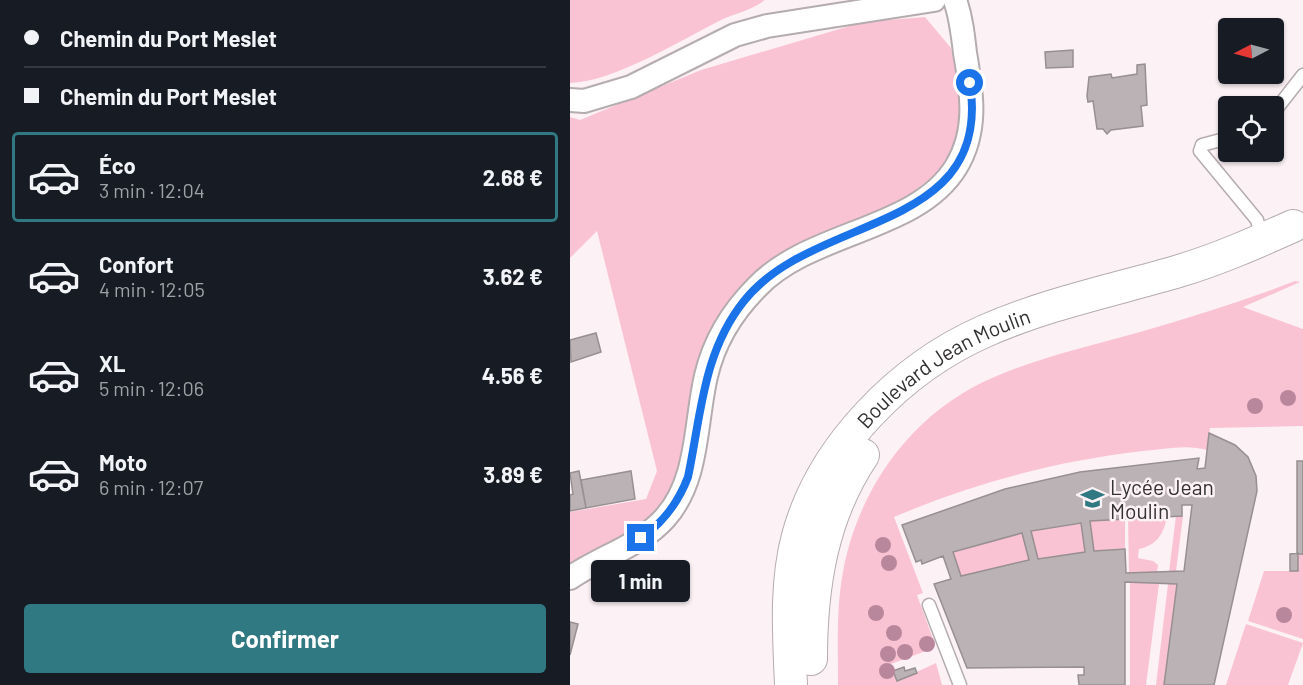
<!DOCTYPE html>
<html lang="fr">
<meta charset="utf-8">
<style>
body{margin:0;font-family:Barlow,sans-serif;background:#242831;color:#f1f3f6;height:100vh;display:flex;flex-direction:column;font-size:22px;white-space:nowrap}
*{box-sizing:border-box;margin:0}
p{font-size:20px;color:#9ea1a6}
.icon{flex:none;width:33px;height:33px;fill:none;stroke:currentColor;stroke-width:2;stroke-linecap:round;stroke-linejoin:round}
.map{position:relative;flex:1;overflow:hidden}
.drawer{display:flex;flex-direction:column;background:#171b24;width:570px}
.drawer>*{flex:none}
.banner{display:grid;align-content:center;height:132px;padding:0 24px;background:#171b24}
.needle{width:39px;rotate:264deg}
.tools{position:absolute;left:648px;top:18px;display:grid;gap:12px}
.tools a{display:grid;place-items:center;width:66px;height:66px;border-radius:6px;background:#171b24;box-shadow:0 2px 4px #0004;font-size:30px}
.end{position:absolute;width:27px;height:27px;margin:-14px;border:8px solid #1a73e8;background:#fff;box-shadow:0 0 0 3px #fff}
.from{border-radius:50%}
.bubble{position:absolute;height:42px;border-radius:6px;background:#171b24;box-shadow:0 2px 4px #0004;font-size:20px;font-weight:700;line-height:42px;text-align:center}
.banner b{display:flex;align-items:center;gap:21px;height:57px;font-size:22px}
.banner b+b{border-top:2px solid #363941}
.banner i{width:15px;height:15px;background:#f1f3f6}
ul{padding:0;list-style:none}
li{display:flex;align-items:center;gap:18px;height:90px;margin:0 12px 9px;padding:0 12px;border:3px solid transparent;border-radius:6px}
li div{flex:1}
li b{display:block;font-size:22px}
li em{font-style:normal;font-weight:700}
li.active{border-color:#317982}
li>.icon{width:54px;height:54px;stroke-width:1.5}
.primary-button{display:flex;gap:12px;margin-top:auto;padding:12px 24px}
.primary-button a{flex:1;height:69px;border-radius:6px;background:#317982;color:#fff;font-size:24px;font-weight:700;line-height:69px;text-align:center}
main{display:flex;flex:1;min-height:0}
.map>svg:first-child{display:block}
.green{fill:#fac3d4}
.building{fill:#bbb2b5;stroke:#978f91;stroke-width:1.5;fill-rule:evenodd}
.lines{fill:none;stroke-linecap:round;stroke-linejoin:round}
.lane-casing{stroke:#b5acaf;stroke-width:15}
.street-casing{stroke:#b5acaf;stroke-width:26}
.secondary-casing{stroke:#b5acaf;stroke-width:34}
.lane{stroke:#fff;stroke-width:12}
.street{stroke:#fff;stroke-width:22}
.secondary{stroke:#fff;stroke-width:32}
.tree{fill:#b9879b}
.route{stroke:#1a73e8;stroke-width:8}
.labels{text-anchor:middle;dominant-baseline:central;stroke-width:5;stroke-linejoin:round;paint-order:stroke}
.street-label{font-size:21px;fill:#343132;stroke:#fcf2f5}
.poi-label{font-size:21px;fill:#343132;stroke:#fcf2f5;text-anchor:start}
</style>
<main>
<section class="drawer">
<div class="banner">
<b><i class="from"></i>Chemin du Port Meslet</b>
<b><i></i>Chemin du Port Meslet</b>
</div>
<ul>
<li class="active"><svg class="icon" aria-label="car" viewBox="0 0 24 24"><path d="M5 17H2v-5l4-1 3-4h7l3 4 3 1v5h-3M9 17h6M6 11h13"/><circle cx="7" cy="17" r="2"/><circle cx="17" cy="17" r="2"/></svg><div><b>Éco</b><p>3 min · 12:04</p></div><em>2.68 €</em></li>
<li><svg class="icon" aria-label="car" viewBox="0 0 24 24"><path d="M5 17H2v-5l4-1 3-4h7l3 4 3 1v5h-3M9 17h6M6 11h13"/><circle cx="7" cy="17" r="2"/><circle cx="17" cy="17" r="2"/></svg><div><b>Confort</b><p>4 min · 12:05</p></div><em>3.62 €</em></li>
<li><svg class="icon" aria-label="car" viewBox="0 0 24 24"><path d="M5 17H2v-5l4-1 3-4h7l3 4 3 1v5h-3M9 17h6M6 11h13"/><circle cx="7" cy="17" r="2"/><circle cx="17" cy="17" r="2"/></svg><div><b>XL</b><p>5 min · 12:06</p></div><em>4.56 €</em></li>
<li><svg class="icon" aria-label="car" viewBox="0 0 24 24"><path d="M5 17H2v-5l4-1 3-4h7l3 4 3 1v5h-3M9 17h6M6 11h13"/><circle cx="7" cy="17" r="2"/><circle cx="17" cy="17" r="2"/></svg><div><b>Moto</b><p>6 min · 12:07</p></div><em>3.89 €</em></li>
</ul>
<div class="primary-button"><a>Confirmer</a></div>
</section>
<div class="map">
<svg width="733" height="685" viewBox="0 0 733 685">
<rect width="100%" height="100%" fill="#fcf2f5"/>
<path class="green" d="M 0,0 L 195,0 C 180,11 169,12 153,19 C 113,39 44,82 0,83 Z
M 355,17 L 381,48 L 392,109 L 383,154 L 366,174 L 335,198 L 209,257 L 158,308 L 108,476 L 86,514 L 62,533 L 0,565 L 0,512 L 76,499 L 87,471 L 27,231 L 0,258 L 0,117 L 10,120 L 131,70 L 293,22 Z
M 725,281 L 730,282 L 673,307 L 733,329 L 733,426 L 640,428 L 637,450 C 617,444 594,449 573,451 C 486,461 404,483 324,517 L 353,593 L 347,595 L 363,639 L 364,648 L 321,664 L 327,681 L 366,663 L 372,685 L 268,685 C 268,647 266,609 273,572 C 288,488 343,412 422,378 C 470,357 520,346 570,332 C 622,317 674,301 725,281 Z
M 597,516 C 594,534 587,545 569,549 L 568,558 L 583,561 L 588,565 L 587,572 L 559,573 L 558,518 Z
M 606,516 L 613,516 L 606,571 L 599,572 Z
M 555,518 L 555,549 L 524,551 L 520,521 Z
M 511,523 L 515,552 L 468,559 L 461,531 Z
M 452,533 L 459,560 L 391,576 L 383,552 Z
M 727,554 L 733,554 L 733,639 L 678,621 L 694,571 L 728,571 Z
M 560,582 L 589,584 L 576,685 L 560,685 Z
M 598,584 L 607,584 L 594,685 L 586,685 Z
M 676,624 L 733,643 L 718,685 L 656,685 Z"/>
<path class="building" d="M 503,50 L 503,67 L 476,68 L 475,52 Z
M 575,64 L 577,105 L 571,106 L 573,126 L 541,130 L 537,134 L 533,129 L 527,129 L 523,101 L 518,102 L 517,96 L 519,77 L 541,74 L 542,78 L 567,74 L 567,65 Z
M 26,333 L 31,352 L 1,362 L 0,340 Z
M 639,433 L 665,445 L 678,457 L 686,476 L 687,491 L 644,685 L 594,685 L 607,584 L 555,582 L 555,685 L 509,685 L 508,675 L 514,675 L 514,667 L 397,668 L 364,584 L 381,579 L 373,556 L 352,564 L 351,560 L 346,562 L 332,525 L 435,489 L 510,472 L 629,458 L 627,469 L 635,468 ZM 612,505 L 622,505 L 614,571 L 556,573 L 555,549 L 524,551 L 520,521 L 612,516 ZM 511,523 L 515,552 L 468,559 L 461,531 ZM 452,533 L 459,560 L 391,576 L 383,552 Z
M 727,461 L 733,461 L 733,554 L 727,554 Z
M 9,471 L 16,508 L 0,511 L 0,495 L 3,494 L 0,473 Z
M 61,471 L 65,499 L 16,508 L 11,480 Z
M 728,553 L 728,571 L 720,571 L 720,554 Z
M 0,622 L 8,624 L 0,655 Z
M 334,667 L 335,671 L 345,668 L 347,673 L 327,681 L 323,671 Z"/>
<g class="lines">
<defs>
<path id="lane" d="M 704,112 L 733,75
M 658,138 L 632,145 L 630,151 L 687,220 L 692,238
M 359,605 L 390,685"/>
<path id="street" d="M 0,100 L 14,101 L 61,87 L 165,35 L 197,26 L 364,0
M 0,578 C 30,557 70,546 95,518 C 129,480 125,423 136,376 C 144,342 162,312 187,287 C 240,231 347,231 386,167 C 408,131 402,93 395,53 C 393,35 391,17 385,0"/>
<g id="secondary">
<path d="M 241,659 C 241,586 252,516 293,455"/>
<path id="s1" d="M 221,685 C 219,636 215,584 228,536 C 252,447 331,368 415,331 C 476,304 544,290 609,271 C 649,259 685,243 723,226"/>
</g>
</defs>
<use href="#lane" class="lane-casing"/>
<use href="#street" class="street-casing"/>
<use href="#secondary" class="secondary-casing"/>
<use href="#lane" class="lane"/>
<use href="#street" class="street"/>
<use href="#secondary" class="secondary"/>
</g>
<g class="tree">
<circle cx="718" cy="398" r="8"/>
<circle cx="685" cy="406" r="8"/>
<circle cx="313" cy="545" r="8"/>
<circle cx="319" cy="563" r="8"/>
<circle cx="306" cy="613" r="8"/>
<circle cx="714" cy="615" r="8"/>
<circle cx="324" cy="633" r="8"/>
<circle cx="357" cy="644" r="8"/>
<circle cx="335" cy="652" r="8"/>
<circle cx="318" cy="654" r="8"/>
<circle cx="317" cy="671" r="8"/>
</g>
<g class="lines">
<path class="route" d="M 71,538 C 94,522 108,503 118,477 C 131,415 133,352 174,301 C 244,212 423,235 400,83"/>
</g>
<defs>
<symbol id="school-bare" viewBox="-9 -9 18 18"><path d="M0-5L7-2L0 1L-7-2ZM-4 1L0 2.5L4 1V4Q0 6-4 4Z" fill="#317982" stroke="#fcf2f5" stroke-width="2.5" paint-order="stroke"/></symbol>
</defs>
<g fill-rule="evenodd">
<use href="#school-bare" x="506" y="482" width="33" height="33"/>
</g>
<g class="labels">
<g class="street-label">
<text stroke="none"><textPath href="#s1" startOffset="381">Boulevard Jean Moulin</textPath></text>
</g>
<g class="poi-label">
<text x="540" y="486">Lycée Jean<tspan x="540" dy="24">Moulin</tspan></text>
</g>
</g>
</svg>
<div class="tools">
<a><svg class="needle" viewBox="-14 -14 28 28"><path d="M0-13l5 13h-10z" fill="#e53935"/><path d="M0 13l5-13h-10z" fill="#9ea1a6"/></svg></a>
<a><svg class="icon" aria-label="locate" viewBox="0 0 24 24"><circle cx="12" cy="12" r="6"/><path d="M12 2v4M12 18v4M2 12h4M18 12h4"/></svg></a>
</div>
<i class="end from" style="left:400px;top:83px"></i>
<i class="end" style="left:71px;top:538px"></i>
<div class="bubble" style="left:21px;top:560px;width:99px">1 min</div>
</div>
</main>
